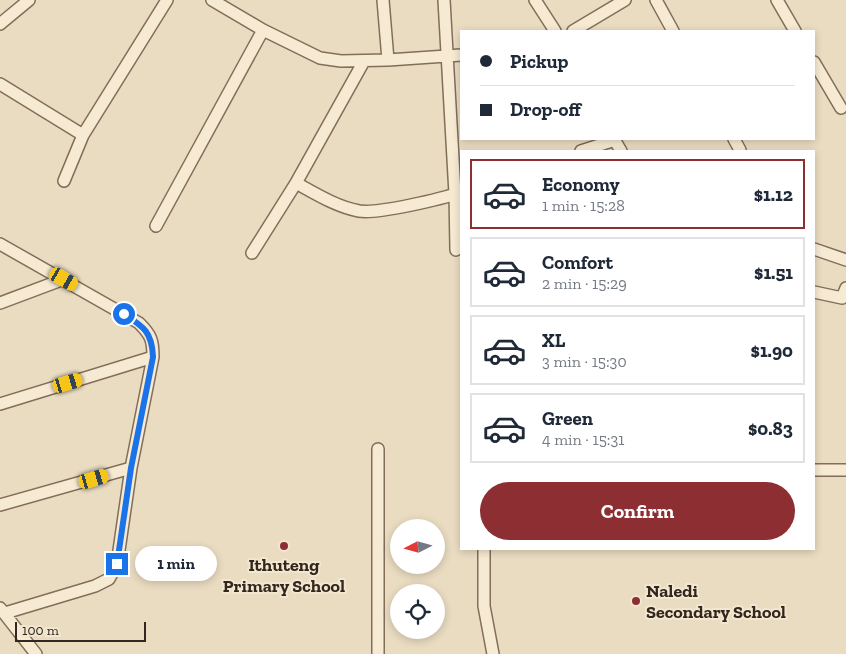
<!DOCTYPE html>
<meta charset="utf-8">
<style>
body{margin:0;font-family:"Zilla Slab",serif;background:#f6f6f7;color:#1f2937;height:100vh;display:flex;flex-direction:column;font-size:19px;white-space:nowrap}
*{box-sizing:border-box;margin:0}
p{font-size:16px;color:#747a83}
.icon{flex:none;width:28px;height:28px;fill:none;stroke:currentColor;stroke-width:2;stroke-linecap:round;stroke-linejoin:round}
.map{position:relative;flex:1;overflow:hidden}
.details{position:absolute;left:460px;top:150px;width:355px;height:400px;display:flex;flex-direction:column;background:#fff;border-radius:0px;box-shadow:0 2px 8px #0003}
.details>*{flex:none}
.hud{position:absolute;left:460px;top:30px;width:355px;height:110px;border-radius:0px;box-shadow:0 2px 8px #0003;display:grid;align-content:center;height:110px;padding:0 20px;background:#fff}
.needle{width:32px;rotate:264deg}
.buttons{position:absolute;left:390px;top:519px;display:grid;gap:10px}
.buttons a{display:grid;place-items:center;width:55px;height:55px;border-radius:50%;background:#fff;box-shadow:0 2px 8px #0003;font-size:25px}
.scale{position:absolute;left:15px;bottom:12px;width:131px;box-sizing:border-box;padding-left:5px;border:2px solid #33271d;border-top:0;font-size:14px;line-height:18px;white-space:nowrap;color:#33271d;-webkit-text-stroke:4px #f2e7d0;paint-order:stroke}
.end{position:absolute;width:22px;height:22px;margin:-11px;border:6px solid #1a73e8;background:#fff;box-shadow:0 0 0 2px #fff}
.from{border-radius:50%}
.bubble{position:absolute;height:35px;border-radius:18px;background:#fff;box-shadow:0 2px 8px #0003;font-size:16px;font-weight:800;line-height:35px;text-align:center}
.car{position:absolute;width:15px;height:30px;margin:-15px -8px;border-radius:6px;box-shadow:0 0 4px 1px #0007;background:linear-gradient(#f5c518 24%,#345 0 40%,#f5c518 0 76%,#345 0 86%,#f5c518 0)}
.hud b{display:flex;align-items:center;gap:18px;height:48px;font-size:19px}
.hud b+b{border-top:1px solid #e0e1e3}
.hud i{width:12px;height:12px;background:#1f2937}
ul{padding:9px 0 0;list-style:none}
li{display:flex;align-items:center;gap:15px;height:70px;margin:0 10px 8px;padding:0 10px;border:2px solid #e0e1e3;border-radius:0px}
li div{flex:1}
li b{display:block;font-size:19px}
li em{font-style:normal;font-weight:800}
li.current{border-color:#8d2e32}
li>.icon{width:45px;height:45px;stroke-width:1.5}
.cta{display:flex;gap:10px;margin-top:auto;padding:10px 20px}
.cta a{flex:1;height:58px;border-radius:30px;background:#8d2e32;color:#fff;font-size:20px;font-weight:800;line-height:58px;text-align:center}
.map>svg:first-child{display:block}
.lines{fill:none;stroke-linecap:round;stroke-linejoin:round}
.minor-casing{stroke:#826e5a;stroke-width:14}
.minor{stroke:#f6ead3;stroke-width:11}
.route{stroke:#1a73e8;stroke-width:6}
.poi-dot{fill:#8d2e32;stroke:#f2e7d0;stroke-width:2}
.labels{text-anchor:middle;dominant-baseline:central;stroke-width:4;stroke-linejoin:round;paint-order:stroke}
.poi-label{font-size:18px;font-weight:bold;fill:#33271d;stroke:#f2e7d0}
</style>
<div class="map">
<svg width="846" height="654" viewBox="0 0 846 654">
<rect width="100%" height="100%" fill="#eadcc1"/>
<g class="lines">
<defs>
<path id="minor" d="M 212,0 L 263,30 L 320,58 L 341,61 L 388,60 L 461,55
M 383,0 L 388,60
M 444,0 L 455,194 L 456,250
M 535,0 L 555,31
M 656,0 L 673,31
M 777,0 L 795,31
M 0,24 L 29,0
M 573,31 L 625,0
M 814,62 L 841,108
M 0,84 L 83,135
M 614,139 L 621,151
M 734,139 L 740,150
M 581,151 L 615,140
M 64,181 L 83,135 L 167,0
M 296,183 C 316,194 337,207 359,211 C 378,214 442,199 461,192
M 156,226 L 263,30
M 0,244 L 139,323 C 151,335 153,340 153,357 L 131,468 L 117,564 L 109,579 L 95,586 L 5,613
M 814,249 L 846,260
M 252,253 L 296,183 L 364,61
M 814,292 L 842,298 L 846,288
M 0,303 L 64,279
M 0,404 L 153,357
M 378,449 L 378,654
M 814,470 L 846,470
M 0,505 L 131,468
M 484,549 L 484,606 L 493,654
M 0,608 L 36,654"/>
</defs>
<use href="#minor" class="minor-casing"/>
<use href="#minor" class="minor"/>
</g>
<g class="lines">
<path class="route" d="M 117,564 L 131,468 L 153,357 C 152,332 144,327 124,314"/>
</g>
<g class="poi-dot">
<circle cx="284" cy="546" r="5"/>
<circle cx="636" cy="601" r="5"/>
</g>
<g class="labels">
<g class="poi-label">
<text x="284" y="565">Ithuteng<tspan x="284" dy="21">Primary School</tspan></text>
<text x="646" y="591" text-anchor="start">Naledi<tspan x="646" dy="21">Secondary School</tspan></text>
</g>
</g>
</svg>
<div class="buttons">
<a><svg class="needle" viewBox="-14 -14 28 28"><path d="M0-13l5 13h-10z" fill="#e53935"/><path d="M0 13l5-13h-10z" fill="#747a83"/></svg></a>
<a><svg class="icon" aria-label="locate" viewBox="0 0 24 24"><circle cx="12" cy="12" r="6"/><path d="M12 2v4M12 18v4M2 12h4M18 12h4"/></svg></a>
</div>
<div class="scale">100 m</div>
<i class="end from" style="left:124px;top:314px"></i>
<i class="end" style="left:117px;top:564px"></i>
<div class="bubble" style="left:135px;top:546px;width:82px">1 min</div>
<i class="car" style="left:64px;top:279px;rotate:120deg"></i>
<i class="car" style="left:68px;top:383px;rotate:73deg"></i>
<i class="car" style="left:94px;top:479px;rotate:74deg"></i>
<div class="hud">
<b><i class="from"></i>Pickup</b>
<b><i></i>Drop-off</b>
</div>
<section class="details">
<ul>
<li class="current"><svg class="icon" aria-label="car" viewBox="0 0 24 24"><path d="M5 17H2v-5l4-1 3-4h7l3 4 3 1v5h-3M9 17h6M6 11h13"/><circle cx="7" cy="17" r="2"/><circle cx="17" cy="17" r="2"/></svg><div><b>Economy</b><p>1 min · 15:28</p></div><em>$1.12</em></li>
<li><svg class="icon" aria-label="car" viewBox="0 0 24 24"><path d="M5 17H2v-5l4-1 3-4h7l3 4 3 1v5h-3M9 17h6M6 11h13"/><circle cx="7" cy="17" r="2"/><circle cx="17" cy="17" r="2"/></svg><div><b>Comfort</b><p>2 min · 15:29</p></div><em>$1.51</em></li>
<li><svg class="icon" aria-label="car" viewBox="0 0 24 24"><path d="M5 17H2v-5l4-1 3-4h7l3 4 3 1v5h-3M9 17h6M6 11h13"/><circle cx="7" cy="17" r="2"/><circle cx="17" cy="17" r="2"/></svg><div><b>XL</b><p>3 min · 15:30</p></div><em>$1.90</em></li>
<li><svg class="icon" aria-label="car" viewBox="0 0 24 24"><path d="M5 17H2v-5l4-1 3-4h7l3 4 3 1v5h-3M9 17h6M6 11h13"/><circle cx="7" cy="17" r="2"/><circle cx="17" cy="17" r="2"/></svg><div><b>Green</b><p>4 min · 15:31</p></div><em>$0.83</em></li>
</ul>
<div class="cta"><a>Confirm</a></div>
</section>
</div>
